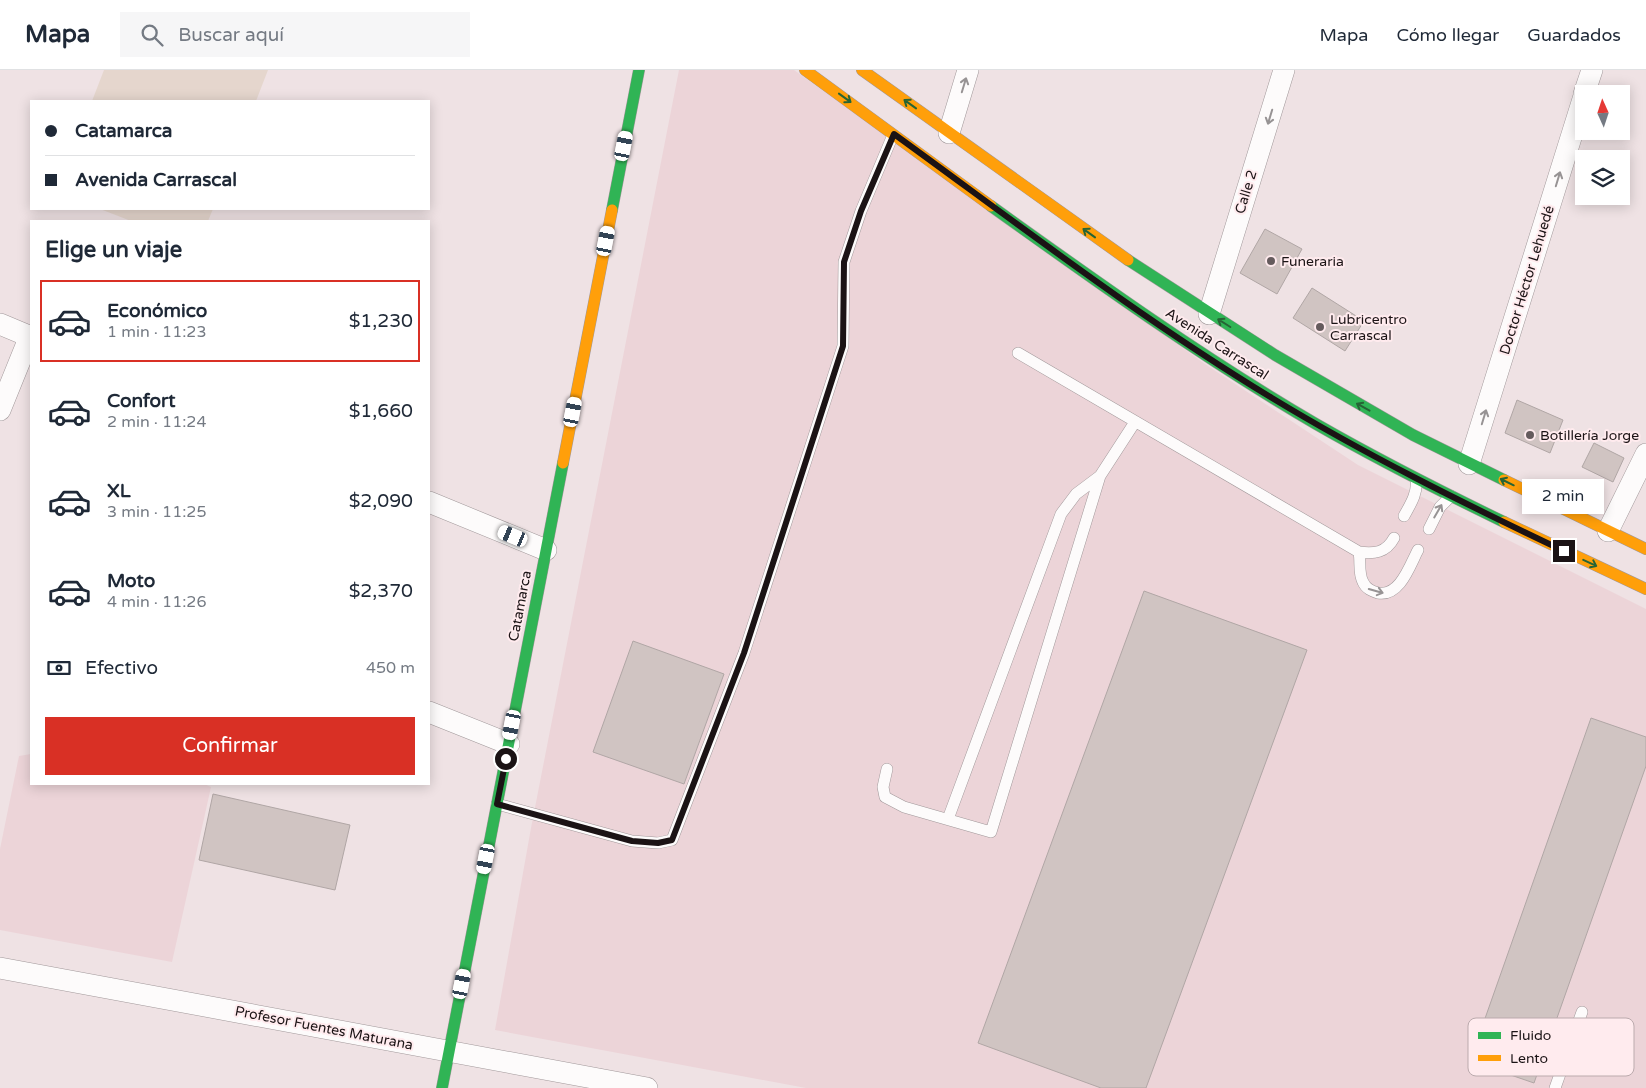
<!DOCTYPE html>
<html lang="es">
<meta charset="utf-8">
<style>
body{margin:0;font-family:"Varela Round",sans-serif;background:#f6f6f7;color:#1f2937;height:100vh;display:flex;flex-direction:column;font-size:19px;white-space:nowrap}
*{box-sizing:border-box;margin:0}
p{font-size:16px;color:#747a83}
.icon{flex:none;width:28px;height:28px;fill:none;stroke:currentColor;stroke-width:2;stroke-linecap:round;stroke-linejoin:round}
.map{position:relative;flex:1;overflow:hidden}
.panel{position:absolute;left:30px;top:150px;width:400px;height:565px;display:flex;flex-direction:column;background:#fff;border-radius:0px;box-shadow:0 2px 12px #0003}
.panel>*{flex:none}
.top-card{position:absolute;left:30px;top:30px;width:400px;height:110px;border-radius:0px;box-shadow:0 2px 12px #0003;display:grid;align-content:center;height:110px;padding:0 15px;background:#fff}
.needle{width:32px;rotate:357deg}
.buttons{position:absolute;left:1575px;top:15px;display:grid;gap:10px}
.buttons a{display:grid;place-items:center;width:55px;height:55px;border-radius:0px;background:#fff;box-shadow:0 2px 12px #0003;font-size:25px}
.end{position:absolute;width:22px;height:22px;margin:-11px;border:6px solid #1b1315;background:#fff;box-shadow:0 0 0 2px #fff}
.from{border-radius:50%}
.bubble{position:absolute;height:35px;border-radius:0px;background:#fff;box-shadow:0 2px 12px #0003;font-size:16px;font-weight:600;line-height:35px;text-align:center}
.car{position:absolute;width:15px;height:30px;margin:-15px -8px;border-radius:6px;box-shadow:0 0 4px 1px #0007;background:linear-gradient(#fff 24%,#345 0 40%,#fff 0 76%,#345 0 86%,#fff 0)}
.top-card b{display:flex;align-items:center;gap:18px;height:48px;font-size:19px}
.top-card b+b{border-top:1px solid #e0e1e3}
.top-card i{width:12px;height:12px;background:#1f2937}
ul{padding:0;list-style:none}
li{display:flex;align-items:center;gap:15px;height:82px;margin:0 10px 8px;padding:0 5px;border:2px solid transparent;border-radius:0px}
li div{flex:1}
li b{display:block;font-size:19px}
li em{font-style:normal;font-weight:600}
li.current{border-color:#d93025}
li>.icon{width:45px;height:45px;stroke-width:1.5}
h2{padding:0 15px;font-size:22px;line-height:60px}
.pay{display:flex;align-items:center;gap:12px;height:55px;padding:0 15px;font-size:19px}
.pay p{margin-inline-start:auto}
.cta{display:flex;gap:10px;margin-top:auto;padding:10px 15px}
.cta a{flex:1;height:58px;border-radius:0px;background:#d93025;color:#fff;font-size:20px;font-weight:600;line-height:58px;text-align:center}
header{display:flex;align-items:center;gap:30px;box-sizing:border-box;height:70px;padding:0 25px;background:#fff;border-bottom:1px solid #e0e1e3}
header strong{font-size:24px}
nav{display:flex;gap:28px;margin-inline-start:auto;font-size:18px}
.search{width:350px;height:45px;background:#f6f6f7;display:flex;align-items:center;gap:12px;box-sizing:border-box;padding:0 18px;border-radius:0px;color:#747a83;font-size:19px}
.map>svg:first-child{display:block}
.built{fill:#ecd4d8}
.garden{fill:#e5d6cd}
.building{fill:#d0c4c2;stroke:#b0a6a5}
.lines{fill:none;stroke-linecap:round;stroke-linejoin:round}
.lane-casing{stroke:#a1989a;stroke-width:12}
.street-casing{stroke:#a1989a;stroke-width:22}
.fast-casing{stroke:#a1989a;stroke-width:12}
.slow-casing{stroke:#a1989a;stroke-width:12}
.lane{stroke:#fdfbfb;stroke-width:11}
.street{stroke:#fdfbfb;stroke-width:21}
.fast{stroke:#30b455;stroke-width:11}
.slow{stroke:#ff9f0a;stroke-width:11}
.oneway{stroke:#979394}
.oneway2{stroke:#266435}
.route{stroke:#1b1315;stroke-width:6}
.poi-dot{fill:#655b5d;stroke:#ffebee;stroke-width:2}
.labels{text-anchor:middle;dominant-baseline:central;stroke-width:4;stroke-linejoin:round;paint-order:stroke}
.street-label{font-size:14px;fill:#1b1315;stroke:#ffebee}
.poi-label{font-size:14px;fill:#1b1315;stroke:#ffebee;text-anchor:start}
.key{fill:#ffebee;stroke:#bbaaad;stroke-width:1}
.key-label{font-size:14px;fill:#1b1315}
</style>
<header>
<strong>Mapa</strong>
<div class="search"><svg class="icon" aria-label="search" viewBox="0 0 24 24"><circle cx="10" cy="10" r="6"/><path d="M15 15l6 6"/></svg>Buscar aquí</div>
<nav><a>Mapa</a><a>Cómo llegar</a><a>Guardados</a></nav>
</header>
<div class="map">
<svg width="1646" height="1018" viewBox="0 0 1646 1018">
<rect width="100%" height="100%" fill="#efe2e4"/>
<path class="built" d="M 679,0 L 794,0 L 1205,294 L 1358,395 L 1646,539 L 1646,1018 L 806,1018 L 495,960 L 531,758 Z
M 31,684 L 31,714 L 204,714 L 211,717 L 172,892 L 0,860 L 0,779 L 19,686 Z"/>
<path class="garden" d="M 104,0 L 268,0 L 256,31 L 92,31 Z
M 100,139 L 213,139 L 208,151 L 131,151 Z"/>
<path class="building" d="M 1265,159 L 1302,179 L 1277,224 L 1240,203 Z
M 1312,218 L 1364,251 L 1345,281 L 1293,248 Z
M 1517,330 L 1563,350 L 1550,383 L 1505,363 Z
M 1594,373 L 1624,388 L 1613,412 L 1582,397 Z
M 1144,521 L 1307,580 L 1146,1018 L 1101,1018 L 978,973 Z
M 633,571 L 724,604 L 684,714 L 593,682 Z
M 1591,648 L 1646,667 L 1646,696 L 1534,1013 L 1470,991 Z
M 213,724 L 350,755 L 335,820 L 199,790 Z"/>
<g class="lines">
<defs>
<path id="lane" d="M 1018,283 L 1359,482 C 1374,484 1386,483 1394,468
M 1404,446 C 1410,435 1418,423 1416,410
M 1429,459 L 1440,437 L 1451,426
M 1359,482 C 1361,492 1358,503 1363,512 C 1366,519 1372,521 1378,523 C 1400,527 1410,495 1418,480
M 887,699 L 883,717 L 885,727 L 904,737 L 991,762 L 1100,406
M 497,734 L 632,771 L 658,773 L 672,770 L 744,583 L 843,276 L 844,192 L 861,141 L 893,65
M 948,749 L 1061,444 L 1076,424 L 1100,406 L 1135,352
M 1555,1018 L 1582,942"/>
<path id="street" d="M 1584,24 L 1592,0
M 949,63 L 968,0
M 1209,244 L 1284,0
M 0,254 L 31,267
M 0,340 L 30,266
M 1469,394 L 1584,26
M 429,432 L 546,480
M 1608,461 L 1646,384
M 429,642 L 509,674
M 0,898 L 647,1018"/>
<path id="fast" d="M 991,136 C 1097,212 1203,288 1316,354 C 1377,389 1440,421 1504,452
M 612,140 L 639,0
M 1128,190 L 1275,285 L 1413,365 L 1504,410
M 442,1018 L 563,393"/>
<path id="slow" d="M 805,0 L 991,136
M 862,0 L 1128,190
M 563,393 L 612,140
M 1504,410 L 1646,479
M 1504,452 L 1646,519"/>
</defs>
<use href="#lane" class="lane-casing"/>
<use href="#street" class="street-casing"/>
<use href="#fast" class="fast-casing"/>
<use href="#slow" class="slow-casing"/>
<use href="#lane" class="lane"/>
<use href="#street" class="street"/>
<use href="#fast" class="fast"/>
<use href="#slow" class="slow"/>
</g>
<defs><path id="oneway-shaft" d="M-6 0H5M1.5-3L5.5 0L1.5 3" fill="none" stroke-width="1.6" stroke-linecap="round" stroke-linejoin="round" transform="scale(1.25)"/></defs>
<g class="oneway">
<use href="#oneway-shaft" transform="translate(964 15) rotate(-73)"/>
<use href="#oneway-shaft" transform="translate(1270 47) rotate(107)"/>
<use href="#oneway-shaft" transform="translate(1558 109) rotate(-73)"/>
<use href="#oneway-shaft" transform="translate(1484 347) rotate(-73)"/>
<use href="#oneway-shaft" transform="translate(1438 441) rotate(-60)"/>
<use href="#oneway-shaft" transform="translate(1376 521) rotate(16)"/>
</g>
<g class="oneway2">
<use href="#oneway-shaft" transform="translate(845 28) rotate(36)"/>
<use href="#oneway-shaft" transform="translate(910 34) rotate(-144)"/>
<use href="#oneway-shaft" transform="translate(1089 163) rotate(-144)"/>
<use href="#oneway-shaft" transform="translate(1224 253) rotate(-148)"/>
<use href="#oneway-shaft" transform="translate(1363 337) rotate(-151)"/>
<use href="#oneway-shaft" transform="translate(1507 412) rotate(-154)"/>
<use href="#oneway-shaft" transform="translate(1590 493) rotate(25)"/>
</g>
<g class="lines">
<path class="route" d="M 506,689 L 497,734 L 632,771 L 658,773 L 672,770 L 744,583 L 843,276 L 844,192 L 861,141 L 894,64 C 1018,154 1140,248 1272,328 C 1366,385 1465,434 1564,481"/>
</g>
<g class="poi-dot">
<circle cx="1271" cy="191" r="5"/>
<circle cx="1320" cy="257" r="5"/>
<circle cx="1530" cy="365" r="5"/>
</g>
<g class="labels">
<g class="street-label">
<text transform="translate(1246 122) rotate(-73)">Calle 2</text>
<text transform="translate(1527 210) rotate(-73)">Doctor Héctor Lehuedé</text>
<text transform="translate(1217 274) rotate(33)">Avenida Carrascal</text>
<text transform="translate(520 536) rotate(-79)">Catamarca</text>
<text transform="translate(324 958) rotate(11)">Profesor Fuentes Maturana</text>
</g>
<g class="poi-label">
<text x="1281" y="191">Funeraria</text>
<text x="1330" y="249">Lubricentro<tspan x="1330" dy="16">Carrascal</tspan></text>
<text x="1540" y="365">Botillería Jorge</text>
</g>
</g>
<rect x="1468" y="948" width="166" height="58" rx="8" class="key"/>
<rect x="1478" y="962" width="23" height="7" fill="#30b455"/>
<rect x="1478" y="985" width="23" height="6" fill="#ff9f0a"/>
<g class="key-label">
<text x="1510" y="970">Fluido</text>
<text x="1510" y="993">Lento</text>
</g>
</svg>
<div class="buttons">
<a><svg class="needle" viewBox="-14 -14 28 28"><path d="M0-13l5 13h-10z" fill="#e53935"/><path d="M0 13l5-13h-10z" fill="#747a83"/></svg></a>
<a><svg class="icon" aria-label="layers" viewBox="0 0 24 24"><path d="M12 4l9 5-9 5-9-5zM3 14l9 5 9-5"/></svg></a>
</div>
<i class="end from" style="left:506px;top:689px"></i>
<i class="end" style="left:1564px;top:481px"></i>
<div class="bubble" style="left:1522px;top:409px;width:82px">2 min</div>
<i class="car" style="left:624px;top:76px;rotate:11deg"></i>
<i class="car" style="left:606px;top:171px;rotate:11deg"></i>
<i class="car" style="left:573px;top:342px;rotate:11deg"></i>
<i class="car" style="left:513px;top:466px;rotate:292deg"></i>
<i class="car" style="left:512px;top:655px;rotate:191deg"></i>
<i class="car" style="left:486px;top:789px;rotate:191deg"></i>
<i class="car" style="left:462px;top:914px;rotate:11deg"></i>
<div class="top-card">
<b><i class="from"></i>Catamarca</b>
<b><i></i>Avenida Carrascal</b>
</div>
<section class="panel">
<h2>Elige un viaje</h2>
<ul>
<li class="current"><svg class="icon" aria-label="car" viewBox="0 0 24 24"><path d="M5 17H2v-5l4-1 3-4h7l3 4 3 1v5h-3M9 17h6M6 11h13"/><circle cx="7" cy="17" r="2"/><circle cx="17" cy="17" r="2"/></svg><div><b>Económico</b><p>1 min · 11:23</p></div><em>$1,230</em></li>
<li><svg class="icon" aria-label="car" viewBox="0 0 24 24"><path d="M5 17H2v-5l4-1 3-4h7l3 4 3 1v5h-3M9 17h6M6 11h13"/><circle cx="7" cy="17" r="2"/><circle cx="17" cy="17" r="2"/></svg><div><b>Confort</b><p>2 min · 11:24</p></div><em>$1,660</em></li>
<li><svg class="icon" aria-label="car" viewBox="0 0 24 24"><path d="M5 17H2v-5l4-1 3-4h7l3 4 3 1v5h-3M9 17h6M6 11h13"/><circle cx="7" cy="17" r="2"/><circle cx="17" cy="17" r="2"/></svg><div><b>XL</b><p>3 min · 11:25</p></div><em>$2,090</em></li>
<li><svg class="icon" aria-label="car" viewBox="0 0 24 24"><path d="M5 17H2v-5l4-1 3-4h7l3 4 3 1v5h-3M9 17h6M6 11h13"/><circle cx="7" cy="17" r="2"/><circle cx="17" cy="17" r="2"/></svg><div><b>Moto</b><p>4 min · 11:26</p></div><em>$2,370</em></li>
</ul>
<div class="pay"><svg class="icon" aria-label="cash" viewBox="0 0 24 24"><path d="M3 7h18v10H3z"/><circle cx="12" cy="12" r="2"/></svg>Efectivo<p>450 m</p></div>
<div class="cta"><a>Confirmar</a></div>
</section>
</div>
